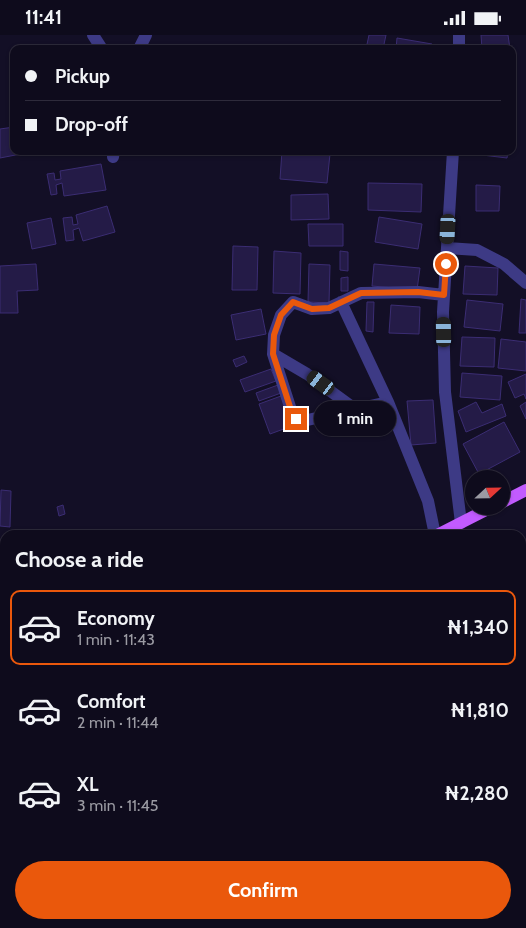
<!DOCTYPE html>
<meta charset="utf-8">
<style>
body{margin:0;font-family:Cabin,sans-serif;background:#1c1929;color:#f1f3f6;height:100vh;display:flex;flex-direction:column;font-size:19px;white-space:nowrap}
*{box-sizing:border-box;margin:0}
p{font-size:16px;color:#9b9ba3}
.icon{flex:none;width:28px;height:28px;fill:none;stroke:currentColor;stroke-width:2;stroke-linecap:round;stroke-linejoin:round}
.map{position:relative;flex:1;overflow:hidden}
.drawer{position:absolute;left:0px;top:495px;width:526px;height:399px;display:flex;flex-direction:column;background:#0e0b1c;border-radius:15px 15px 0 0;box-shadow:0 1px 4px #0004,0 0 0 1px #2e2b3b}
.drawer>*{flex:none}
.banner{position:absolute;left:10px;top:10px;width:506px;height:110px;border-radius:10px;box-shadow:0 1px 4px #0004,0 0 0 1px #2e2b3b;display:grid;align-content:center;height:110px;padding:0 15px;background:#0e0b1c}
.needle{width:32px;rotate:68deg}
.buttons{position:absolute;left:465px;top:435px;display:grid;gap:10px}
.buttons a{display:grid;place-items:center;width:45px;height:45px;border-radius:50%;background:#0e0b1c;box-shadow:0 1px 4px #0004,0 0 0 1px #2e2b3b;font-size:25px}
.end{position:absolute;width:22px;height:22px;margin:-11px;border:6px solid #ea580c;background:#fff;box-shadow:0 0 0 2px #fff}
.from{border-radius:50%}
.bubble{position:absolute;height:35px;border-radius:18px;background:#0e0b1c;box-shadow:0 1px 4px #0004,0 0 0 1px #2e2b3b;font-size:16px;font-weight:700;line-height:35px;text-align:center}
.car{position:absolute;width:15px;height:30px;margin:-15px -8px;border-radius:6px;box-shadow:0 0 4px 1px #0007;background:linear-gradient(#222 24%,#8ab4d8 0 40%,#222 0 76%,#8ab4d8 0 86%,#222 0)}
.banner b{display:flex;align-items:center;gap:18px;height:48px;font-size:19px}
.banner b+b{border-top:1px solid #2e2b3b}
.banner i{width:12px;height:12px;background:#f1f3f6}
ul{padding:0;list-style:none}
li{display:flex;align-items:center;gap:15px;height:75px;margin:0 10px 8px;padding:0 5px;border:2px solid transparent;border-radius:10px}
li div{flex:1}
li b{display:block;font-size:19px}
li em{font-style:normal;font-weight:700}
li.active{border-color:#ea580c}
li>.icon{width:45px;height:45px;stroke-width:1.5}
h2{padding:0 15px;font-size:22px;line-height:60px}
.button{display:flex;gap:10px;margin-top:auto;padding:10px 15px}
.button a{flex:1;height:58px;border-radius:30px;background:#ea580c;color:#fff;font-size:20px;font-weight:700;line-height:58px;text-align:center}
.status{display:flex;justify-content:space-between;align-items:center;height:35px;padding:0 25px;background:#0e0b1c;direction:ltr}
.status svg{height:14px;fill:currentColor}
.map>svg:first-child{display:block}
.building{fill:#241b47;stroke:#3b2d73}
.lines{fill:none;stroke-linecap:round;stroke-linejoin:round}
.street{stroke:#3d3a85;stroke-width:12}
.primary{stroke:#c25bff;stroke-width:12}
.route{stroke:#ea580c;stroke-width:6}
</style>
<div class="status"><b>11:41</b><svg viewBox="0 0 49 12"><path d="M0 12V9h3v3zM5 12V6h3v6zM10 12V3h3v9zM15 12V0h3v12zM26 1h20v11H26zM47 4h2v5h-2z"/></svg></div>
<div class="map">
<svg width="526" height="893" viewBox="0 0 526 893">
<rect width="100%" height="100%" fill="#130f26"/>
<path class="building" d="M 369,0 L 386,0 L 383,14 L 366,14 Z
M 481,0 L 508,0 L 510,14 L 482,14 Z
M 397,3 L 432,9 L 431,14 L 396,14 Z
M 14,92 L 14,116 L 31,116 L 31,117 L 0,123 L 0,94 Z
M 282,116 L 330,119 L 327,148 L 280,144 Z
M 475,116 L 508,116 L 507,123 L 474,119 Z
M 101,129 L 106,155 L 64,161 L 62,148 L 56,150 L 57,159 L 51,160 L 47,139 L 54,138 L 55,145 L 61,144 L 60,136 Z
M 368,148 L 422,149 L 421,177 L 368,175 Z
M 476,150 L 500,151 L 499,176 L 476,176 Z
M 328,159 L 329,184 L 291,185 L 291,160 Z
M 107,171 L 115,197 L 83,206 L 79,193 L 73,195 L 74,205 L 66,206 L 63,183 L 72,182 L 73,190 L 78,189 L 76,180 Z
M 379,182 L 422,189 L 418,214 L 375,207 Z
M 51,183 L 56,209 L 32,214 L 27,188 Z
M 308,189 L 343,189 L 343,211 L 309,211 Z
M 233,211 L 258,212 L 257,255 L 232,255 Z
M 274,216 L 301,218 L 300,259 L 273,258 Z
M 340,216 L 348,217 L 348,236 L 340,235 Z
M 36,229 L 38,255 L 17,256 L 18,278 L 0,278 L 0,231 Z
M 309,229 L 330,230 L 329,268 L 308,267 Z
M 374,229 L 420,233 L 417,255 L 372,251 Z
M 465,231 L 498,233 L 497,260 L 463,259 Z
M 348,242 L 348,256 L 341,256 L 341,243 Z
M 521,264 L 526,265 L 526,298 L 519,298 Z
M 467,265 L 503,269 L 500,296 L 464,292 Z
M 367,267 L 374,267 L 373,297 L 366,296 Z
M 391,270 L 420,272 L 419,299 L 389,298 Z
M 261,274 L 266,299 L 236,305 L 231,280 Z
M 462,302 L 495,303 L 494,332 L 460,331 Z
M 501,304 L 526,307 L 526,336 L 498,333 Z
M 244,321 L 247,327 L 236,332 L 233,325 Z
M 271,334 L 276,346 L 245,357 L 240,345 Z
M 462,338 L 502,341 L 500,365 L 460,362 Z
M 526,339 L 526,364 L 524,359 L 515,363 L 508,347 Z
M 278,350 L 281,358 L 259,366 L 256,358 Z
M 281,361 L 292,391 L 270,399 L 259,369 Z
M 433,365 L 436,408 L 411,410 L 407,366 Z
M 476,367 L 482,378 L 502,369 L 506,381 L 466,397 L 458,376 Z
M 526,367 L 526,384 L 520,371 Z
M 504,387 L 520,417 L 479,439 L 463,409 Z
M 1,455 L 11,456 L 10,492 L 0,491 Z
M 63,470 L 65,479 L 59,481 L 57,472 Z
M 36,889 L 64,889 L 63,893 L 35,893 Z"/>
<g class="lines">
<path class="street" d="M 93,0 L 102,14
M 139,14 L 146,0
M 459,14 L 459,0
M 453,116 L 443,277 L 445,357 L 461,488
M 113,122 L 114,116
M 447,213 L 477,215 L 504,229 L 526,248
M 341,267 L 388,367 L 428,466 L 435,500
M 273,319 L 307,339 L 355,374
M 388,367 L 303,386 L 296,384 L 292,378 L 273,319 L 274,300 L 281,280 L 293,267 L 312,274 L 329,273 L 361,258 L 418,257 L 444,260
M 0,571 L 5,584
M 0,611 L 5,613"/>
<path class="primary" d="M 501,468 L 526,455
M 437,500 L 494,471
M 0,719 L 5,717"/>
</g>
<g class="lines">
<path class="route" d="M 296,384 L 292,378 L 273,319 L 274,300 L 281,280 L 293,267 L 312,274 L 329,273 L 361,258 L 418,257 L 444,260 L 446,229"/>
</g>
</svg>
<div class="buttons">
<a><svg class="needle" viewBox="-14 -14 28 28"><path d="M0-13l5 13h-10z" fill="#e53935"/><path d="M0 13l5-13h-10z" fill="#9b9ba3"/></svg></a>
</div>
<i class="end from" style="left:446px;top:229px"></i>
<i class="end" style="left:296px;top:384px"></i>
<div class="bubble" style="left:314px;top:366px;width:82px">1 min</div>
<i class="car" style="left:448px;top:194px;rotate:183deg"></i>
<i class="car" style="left:444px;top:297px;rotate:359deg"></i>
<i class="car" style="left:321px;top:348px;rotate:306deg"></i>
<div class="banner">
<b><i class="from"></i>Pickup</b>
<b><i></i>Drop-off</b>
</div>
<section class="drawer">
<h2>Choose a ride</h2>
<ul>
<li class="active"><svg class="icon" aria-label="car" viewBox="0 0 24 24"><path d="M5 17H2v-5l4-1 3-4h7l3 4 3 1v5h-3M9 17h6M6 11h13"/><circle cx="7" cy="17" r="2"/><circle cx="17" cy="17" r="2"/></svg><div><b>Economy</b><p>1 min · 11:43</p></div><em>₦1,340</em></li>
<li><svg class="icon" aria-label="car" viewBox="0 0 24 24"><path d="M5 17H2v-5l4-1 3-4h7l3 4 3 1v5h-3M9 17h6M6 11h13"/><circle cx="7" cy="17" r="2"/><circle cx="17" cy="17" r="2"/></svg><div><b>Comfort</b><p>2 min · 11:44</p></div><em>₦1,810</em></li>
<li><svg class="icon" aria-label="car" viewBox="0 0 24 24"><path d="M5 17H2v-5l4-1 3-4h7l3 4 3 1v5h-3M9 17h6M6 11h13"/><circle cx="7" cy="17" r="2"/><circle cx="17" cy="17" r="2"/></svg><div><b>XL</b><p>3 min · 11:45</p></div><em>₦2,280</em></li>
</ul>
<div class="button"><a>Confirm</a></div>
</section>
</div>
